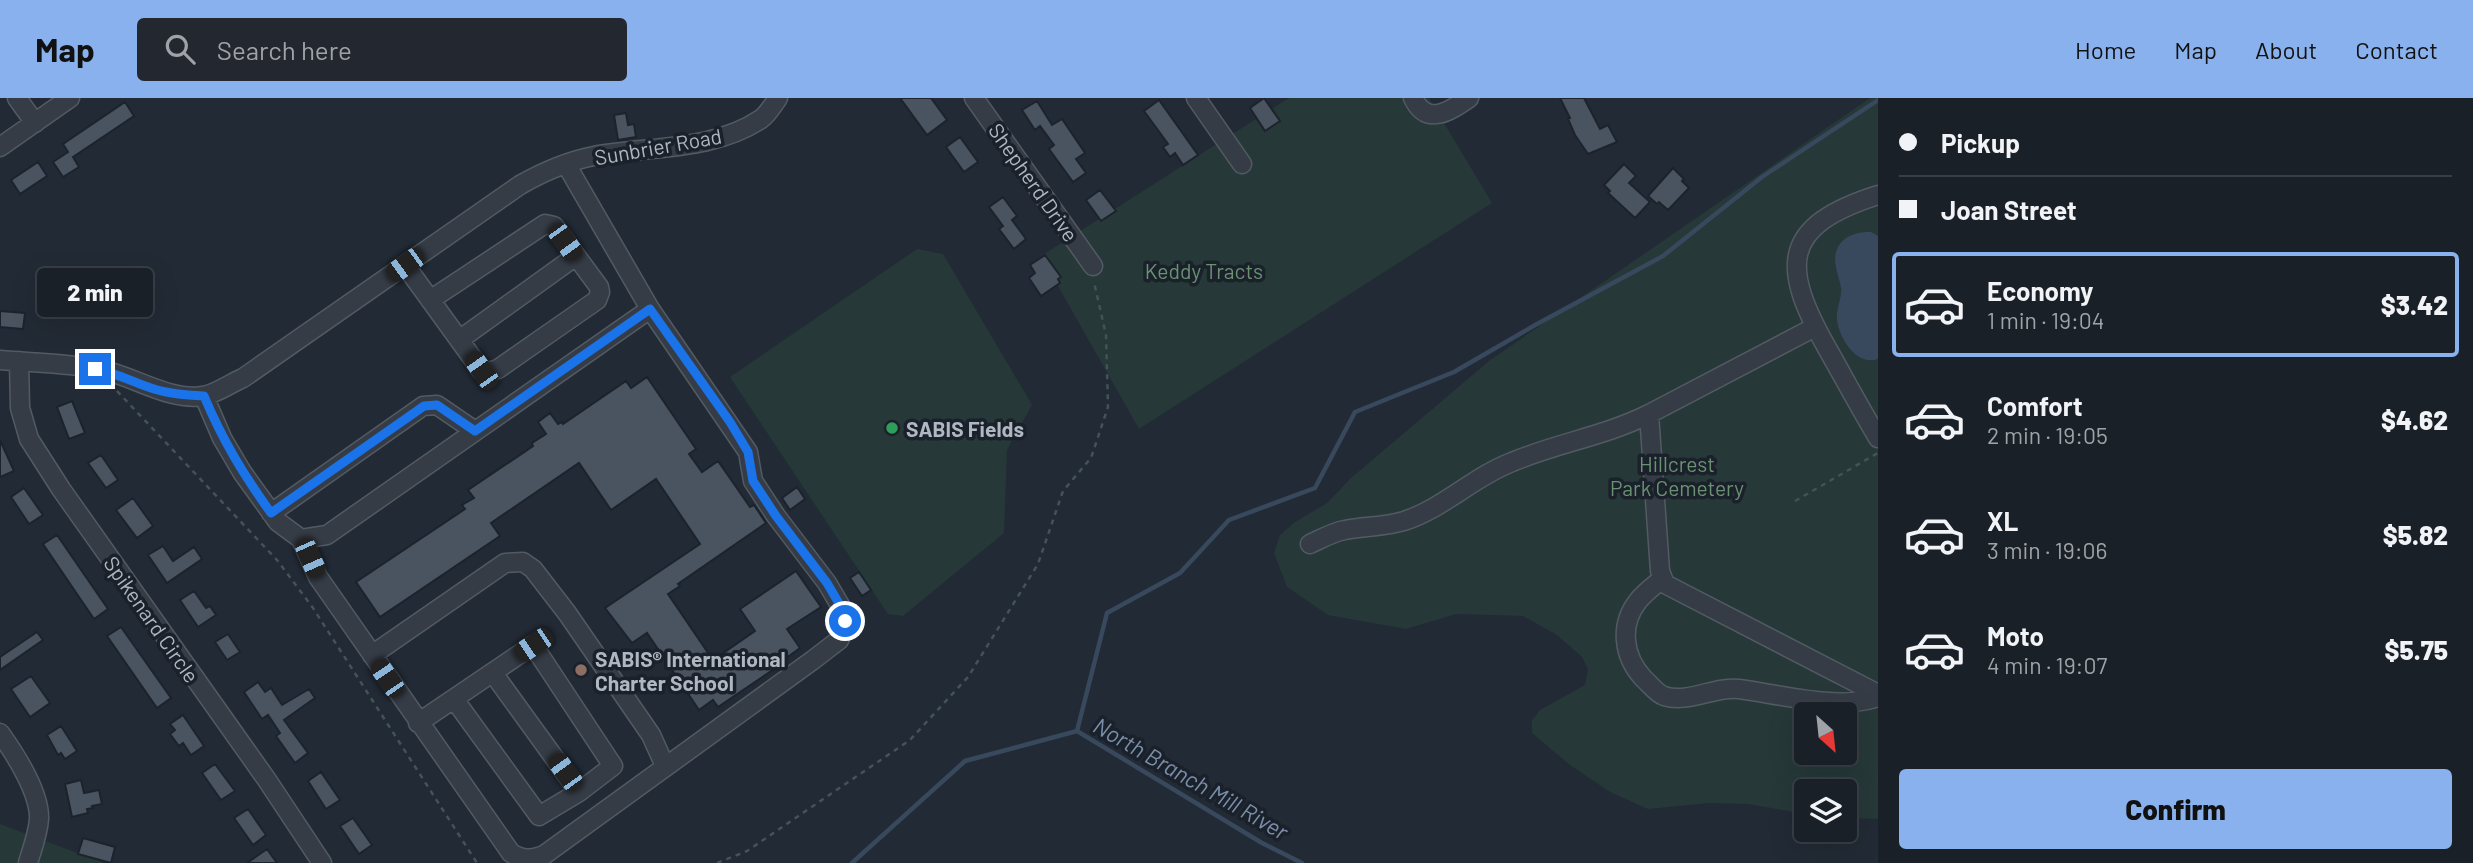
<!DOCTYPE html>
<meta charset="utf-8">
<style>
body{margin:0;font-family:Barlow,sans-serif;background:#232830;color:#f1f3f6;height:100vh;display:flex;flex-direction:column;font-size:26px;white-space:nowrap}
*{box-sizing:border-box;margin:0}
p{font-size:23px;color:#9fa3a8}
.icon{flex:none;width:38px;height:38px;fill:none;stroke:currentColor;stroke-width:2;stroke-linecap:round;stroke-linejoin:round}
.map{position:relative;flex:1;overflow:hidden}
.details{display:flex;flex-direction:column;background:#1a2028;width:595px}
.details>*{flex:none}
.banner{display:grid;align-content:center;height:154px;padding:0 21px;background:#1a2028}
.needle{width:46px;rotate:153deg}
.tools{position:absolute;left:1794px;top:604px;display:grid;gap:14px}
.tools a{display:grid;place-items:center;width:63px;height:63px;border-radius:7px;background:#1a2028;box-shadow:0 7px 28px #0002,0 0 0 2px #383e45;font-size:35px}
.end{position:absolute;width:32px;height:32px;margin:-16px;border:9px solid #1a73e8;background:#fff;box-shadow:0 0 0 4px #fff}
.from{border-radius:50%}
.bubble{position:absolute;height:49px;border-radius:7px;background:#1a2028;box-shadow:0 7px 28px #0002,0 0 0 2px #383e45;font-size:23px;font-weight:800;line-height:49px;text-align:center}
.car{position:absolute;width:21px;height:42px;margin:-21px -10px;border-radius:9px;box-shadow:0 0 5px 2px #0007;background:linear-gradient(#222 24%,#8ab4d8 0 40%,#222 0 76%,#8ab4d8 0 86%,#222 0)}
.banner b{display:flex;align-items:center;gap:24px;height:66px;font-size:26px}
.banner b+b{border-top:2px solid #383e45}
.banner i{width:18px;height:18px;background:#f1f3f6}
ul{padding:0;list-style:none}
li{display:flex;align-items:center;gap:21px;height:105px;margin:0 14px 10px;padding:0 7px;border:4px solid transparent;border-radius:7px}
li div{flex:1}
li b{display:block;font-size:26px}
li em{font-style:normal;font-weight:800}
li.on{border-color:#89b1ee}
li>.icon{width:63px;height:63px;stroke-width:1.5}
.cta{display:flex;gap:14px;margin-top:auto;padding:14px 21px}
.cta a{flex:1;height:80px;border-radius:7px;background:#89b1ee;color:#111;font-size:28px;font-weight:800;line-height:80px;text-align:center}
header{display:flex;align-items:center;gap:42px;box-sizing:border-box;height:98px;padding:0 35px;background:#89b1ee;color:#111}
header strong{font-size:33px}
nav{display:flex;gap:38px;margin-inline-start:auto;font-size:24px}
.search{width:490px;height:63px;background:#232830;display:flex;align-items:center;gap:18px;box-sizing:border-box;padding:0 24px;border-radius:7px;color:#9fa3a8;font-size:26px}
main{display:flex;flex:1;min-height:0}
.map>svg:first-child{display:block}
.green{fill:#263838;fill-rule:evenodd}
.water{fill:#38485d}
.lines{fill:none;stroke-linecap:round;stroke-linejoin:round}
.stream{stroke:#38485d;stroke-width:4.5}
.building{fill:#4a5461;stroke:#1c232c;stroke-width:2}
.minor-casing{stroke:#525a63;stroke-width:21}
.path{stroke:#435356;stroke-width:2.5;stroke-dasharray:5 5;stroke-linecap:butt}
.minor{stroke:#353c46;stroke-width:18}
.route{stroke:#1a73e8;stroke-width:9}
.leisure-dot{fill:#2e9e5b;stroke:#1a212a;stroke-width:2.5}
.education-dot{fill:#8d6e63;stroke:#1a212a;stroke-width:2.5}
.labels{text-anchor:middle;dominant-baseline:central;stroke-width:7;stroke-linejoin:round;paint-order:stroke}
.street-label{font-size:21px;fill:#afb7c2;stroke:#1a212a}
.park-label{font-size:21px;fill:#699172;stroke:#1a212a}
.poi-label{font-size:21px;font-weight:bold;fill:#afb7c2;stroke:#1a212a;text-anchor:start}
.water-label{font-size:23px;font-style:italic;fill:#7a8ea9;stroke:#1a212a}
</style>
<header>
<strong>Map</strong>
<div class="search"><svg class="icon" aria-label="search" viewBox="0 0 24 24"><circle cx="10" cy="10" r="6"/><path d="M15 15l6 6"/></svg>Search here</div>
<nav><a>Home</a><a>Map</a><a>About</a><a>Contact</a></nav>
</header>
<main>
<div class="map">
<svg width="1878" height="765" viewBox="0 0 1878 765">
<rect width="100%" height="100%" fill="#222a35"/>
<path class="green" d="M 1289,0 L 1429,0 L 1492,105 L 1139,331 L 1041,158 Z
M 1870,0 L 1878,0 L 1878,721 L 1845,720 L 1844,693 L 1806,693 L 1806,716 L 1748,706 L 1709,705 L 1648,711 L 1610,694 L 1570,667 L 1532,635 L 1532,622 L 1540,612 L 1585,587 L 1588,571 L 1582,559 L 1557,537 L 1523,518 L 1456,516 L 1406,531 L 1328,517 L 1287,489 L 1274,455 L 1280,437 L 1295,424 L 1327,405 L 1351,380 L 1489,263 ZM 1806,616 L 1844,616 L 1844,654 L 1806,654 Z
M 917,151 L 943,156 L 1032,307 L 1007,352 L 1004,435 L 903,518 L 888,516 L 730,279 Z
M 0,726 L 104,765 L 0,765 Z"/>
<path class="water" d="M 1871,134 L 1878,138 L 1878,261 C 1857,269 1839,240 1837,222 C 1836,210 1842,200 1841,190 C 1840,183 1837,176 1836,169 C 1831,145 1849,133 1871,134 Z"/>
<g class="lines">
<path class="stream" d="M 1077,633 L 1107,515 L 1180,475 L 1229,422 L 1315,390 L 1355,314 L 1454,274 L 1537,226 L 1663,158 L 1762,79 L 1878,2
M 852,765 L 965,663 L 1077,633 L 1262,745 L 1302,765"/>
</g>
<path class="building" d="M 900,0 L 931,0 L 947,22 L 927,37 Z
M 1264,0 L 1280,23 L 1265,33 L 1250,10 Z
M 1560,0 L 1584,0 L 1600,31 L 1608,27 L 1617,44 L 1588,56 L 1575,37 L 1568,21 L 1570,20 Z
M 1159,2 L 1198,57 L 1183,67 L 1175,55 L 1170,59 L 1163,49 L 1168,46 L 1144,13 Z
M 1037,3 L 1052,27 L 1062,21 L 1085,55 L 1076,61 L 1086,75 L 1073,84 L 1049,51 L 1054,47 L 1040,28 L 1035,32 L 1022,12 Z
M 125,4 L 134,18 L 73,59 L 79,69 L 63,79 L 53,64 L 68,54 L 63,46 Z
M 626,15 L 628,27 L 634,26 L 636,39 L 618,42 L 614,17 Z
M 960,39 L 978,64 L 964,74 L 946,49 Z
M 38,64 L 47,78 L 20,96 L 11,82 Z
M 1624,66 L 1636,78 L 1629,85 L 1650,104 L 1635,120 L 1608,95 L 1610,93 L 1604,87 Z
M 1673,70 L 1684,81 L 1682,83 L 1689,90 L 1668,112 L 1659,104 L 1657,106 L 1648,98 Z
M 1100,92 L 1116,113 L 1101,123 L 1086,102 Z
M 1003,99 L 1017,118 L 1012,122 L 1026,141 L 1014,151 L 999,131 L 1003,128 L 989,109 Z
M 1045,157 L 1061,179 L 1058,181 L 1060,185 L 1041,198 L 1029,180 L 1035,175 L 1030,167 Z
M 0,213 L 25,215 L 23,231 L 0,229 Z
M 647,279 L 696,351 L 689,356 L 702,374 L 718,363 L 750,409 L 754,407 L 766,425 L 678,486 L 680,488 L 668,496 L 713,562 L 755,533 L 740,511 L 796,473 L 821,509 L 787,531 L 800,550 L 785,561 L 786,563 L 718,609 L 713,602 L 699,612 L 647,535 L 632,545 L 605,510 L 700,446 L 656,381 L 611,412 L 579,365 L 491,425 L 500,438 L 380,519 L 356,484 L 465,411 L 462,407 L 474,400 L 468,392 L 533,348 L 532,345 L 546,336 L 538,324 L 550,315 L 558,326 L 562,324 L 563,326 L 626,283 L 631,290 Z
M 72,303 L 85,335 L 69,341 L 57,309 Z
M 0,342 L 14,373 L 0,379 Z
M 101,357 L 118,382 L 106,390 L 88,365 Z
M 797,389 L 805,401 L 790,412 L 782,400 Z
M 24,390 L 43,417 L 29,426 L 11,399 Z
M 133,400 L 153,428 L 137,440 L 116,412 Z
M 57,437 L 108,511 L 94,521 L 43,446 Z
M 163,448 L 173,463 L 194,449 L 202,461 L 167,485 L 148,457 Z
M 859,474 L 871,492 L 862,498 L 850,480 Z
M 194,493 L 206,510 L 210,508 L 216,517 L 198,529 L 180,502 Z
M 121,529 L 171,600 L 157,610 L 107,538 Z
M 37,534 L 43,542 L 0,572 L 0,559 Z
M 228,536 L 240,554 L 227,562 L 215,544 Z
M 31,578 L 50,605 L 30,619 L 11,591 Z
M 258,584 L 265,594 L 271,590 L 282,607 L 309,591 L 315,600 L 284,622 L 308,655 L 295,665 L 276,638 L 280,635 L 268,617 L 262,621 L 244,594 Z
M 183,617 L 204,648 L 191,657 L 183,645 L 179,648 L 170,636 L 175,632 L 170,626 Z
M 61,628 L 77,653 L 65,661 L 61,655 L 58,657 L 47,637 Z
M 215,666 L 235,693 L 221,702 L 202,675 Z
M 321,674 L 340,702 L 326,711 L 308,683 Z
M 81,682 L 84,695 L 99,692 L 102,706 L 92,708 L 93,710 L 87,711 L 88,715 L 72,719 L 65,686 Z
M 248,711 L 266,737 L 253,747 L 234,720 Z
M 353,720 L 372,747 L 359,756 L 340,728 Z
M 83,740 L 115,749 L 111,765 L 78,756 Z
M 267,751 L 277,765 L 247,765 Z"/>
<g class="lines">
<defs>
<path id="minor" d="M 17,0 L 35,25
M 974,0 L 1093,168
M 1196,0 L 1242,66
M 1413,0 C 1427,29 1450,13 1469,0
M 0,49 L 70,0
M 1878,97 C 1780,128 1781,169 1827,250 C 1844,280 1860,310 1878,340
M 405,167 L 481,272 L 485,275 L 498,271 L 597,202 L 600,194 L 599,189 L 554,128 L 545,126 L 430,202
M 459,242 L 576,158
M 0,262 C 35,265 69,265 103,272 C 135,279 169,303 203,298 C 216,296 231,285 243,280 L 520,87 C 543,74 568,63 594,58 C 649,48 714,53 761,21 C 768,16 773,7 778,0
M 19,263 L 20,310 L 29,341 L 61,391 L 267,682 L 322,765
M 204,298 L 222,340 L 242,374 L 278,424 L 301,441 L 327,437 L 650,211 L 566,66
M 1649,316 L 1815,229
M 271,415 L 423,308 L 437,307 L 475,333
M 301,441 L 318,479 L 511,755 C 523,762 531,762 544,757 L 813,562 L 839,542 L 843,534 L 844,514 L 827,485 L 776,418 L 753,383 L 748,354 L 650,211
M 1310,446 C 1321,441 1333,434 1345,432 C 1365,428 1384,429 1404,423 C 1444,410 1473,379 1512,364 C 1557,345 1605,338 1649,316 L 1660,473 L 1665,486 L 1878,596
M 1662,481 C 1654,488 1645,494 1638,503 C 1619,527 1623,559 1644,581 C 1650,586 1656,595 1664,598 C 1688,606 1715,588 1739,591 C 1778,596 1840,613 1878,599
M 372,557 L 505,465 L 523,464 L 533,471 L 567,515 L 651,637 L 665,668
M 493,575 L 579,694
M 418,625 L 533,547 L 613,668 L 579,694 L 539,718 L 454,601
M 0,635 C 15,656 40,695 39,721 C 38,736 32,751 28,765"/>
</defs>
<use href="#minor" class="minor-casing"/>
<path class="path" d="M 117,293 L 277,462 L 313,510 L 477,765
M 1795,403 L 1878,355
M 717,765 L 747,753 L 910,642 L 968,579 L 1038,466 L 1063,393 L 1091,360 L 1108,309 L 1106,237 L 1094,184"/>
<use href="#minor" class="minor"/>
</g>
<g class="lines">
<path class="route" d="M 95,271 C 115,274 134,285 154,291 C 170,296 187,297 204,298 C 223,343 243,376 271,415 L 424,308 L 437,307 L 475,333 L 650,211 L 730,324 L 748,354 L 753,383 L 776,418 L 827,485 L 844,514 L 845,523"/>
</g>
<circle class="leisure-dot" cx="892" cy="330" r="7"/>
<circle class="education-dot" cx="581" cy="572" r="7"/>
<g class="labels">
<g class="street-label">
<text transform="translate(658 48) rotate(-10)">Sunbrier Road</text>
<text transform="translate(1034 84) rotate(55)">Shepherd Drive</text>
<text transform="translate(152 521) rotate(55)">Spikenard Circle</text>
</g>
<g class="park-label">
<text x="1204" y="172">Keddy Tracts</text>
<text x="1677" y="365">Hillcrest<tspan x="1677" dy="24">Park Cemetery</tspan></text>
</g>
<g class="poi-label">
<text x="906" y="330">SABIS Fields</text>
<text x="595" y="560">SABIS® International<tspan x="595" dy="24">Charter School</tspan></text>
</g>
<g class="water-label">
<text transform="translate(1191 680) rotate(30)">North Branch Mill River</text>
</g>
</g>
</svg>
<div class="tools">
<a><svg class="needle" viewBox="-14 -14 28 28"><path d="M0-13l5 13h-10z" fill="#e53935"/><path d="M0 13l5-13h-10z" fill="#9fa3a8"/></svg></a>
<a><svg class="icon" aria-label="layers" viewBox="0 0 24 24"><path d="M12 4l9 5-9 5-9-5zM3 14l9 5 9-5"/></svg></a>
</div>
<i class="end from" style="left:845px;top:523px"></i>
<i class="end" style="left:95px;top:271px"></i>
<div class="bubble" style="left:37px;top:170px;width:116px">2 min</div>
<i class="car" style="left:565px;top:144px;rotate:144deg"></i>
<i class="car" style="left:405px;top:167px;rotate:234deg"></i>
<i class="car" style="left:481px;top:272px;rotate:325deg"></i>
<i class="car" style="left:310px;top:460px;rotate:156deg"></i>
<i class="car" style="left:533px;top:547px;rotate:236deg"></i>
<i class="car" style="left:387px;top:580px;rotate:326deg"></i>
<i class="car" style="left:565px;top:674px;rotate:324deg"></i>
</div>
<section class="details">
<div class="banner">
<b><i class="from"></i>Pickup</b>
<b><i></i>Joan Street</b>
</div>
<ul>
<li class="on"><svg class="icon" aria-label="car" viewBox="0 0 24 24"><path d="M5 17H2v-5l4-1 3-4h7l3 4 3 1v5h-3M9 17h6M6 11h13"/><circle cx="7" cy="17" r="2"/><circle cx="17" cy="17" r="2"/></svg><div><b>Economy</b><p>1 min · 19:04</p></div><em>$3.42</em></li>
<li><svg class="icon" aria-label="car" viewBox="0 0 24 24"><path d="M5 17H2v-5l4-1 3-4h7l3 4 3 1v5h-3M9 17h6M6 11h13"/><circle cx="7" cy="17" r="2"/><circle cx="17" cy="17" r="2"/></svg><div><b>Comfort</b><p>2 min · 19:05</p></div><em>$4.62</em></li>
<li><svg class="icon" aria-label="car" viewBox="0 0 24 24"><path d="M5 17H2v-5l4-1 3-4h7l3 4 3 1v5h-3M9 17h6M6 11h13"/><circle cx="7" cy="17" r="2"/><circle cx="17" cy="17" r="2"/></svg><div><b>XL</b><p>3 min · 19:06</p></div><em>$5.82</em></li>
<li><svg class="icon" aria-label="car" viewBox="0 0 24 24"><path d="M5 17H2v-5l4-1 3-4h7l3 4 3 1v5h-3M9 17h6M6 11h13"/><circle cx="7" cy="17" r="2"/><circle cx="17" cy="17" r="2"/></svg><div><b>Moto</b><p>4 min · 19:07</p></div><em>$5.75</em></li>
</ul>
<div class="cta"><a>Confirm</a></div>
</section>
</main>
